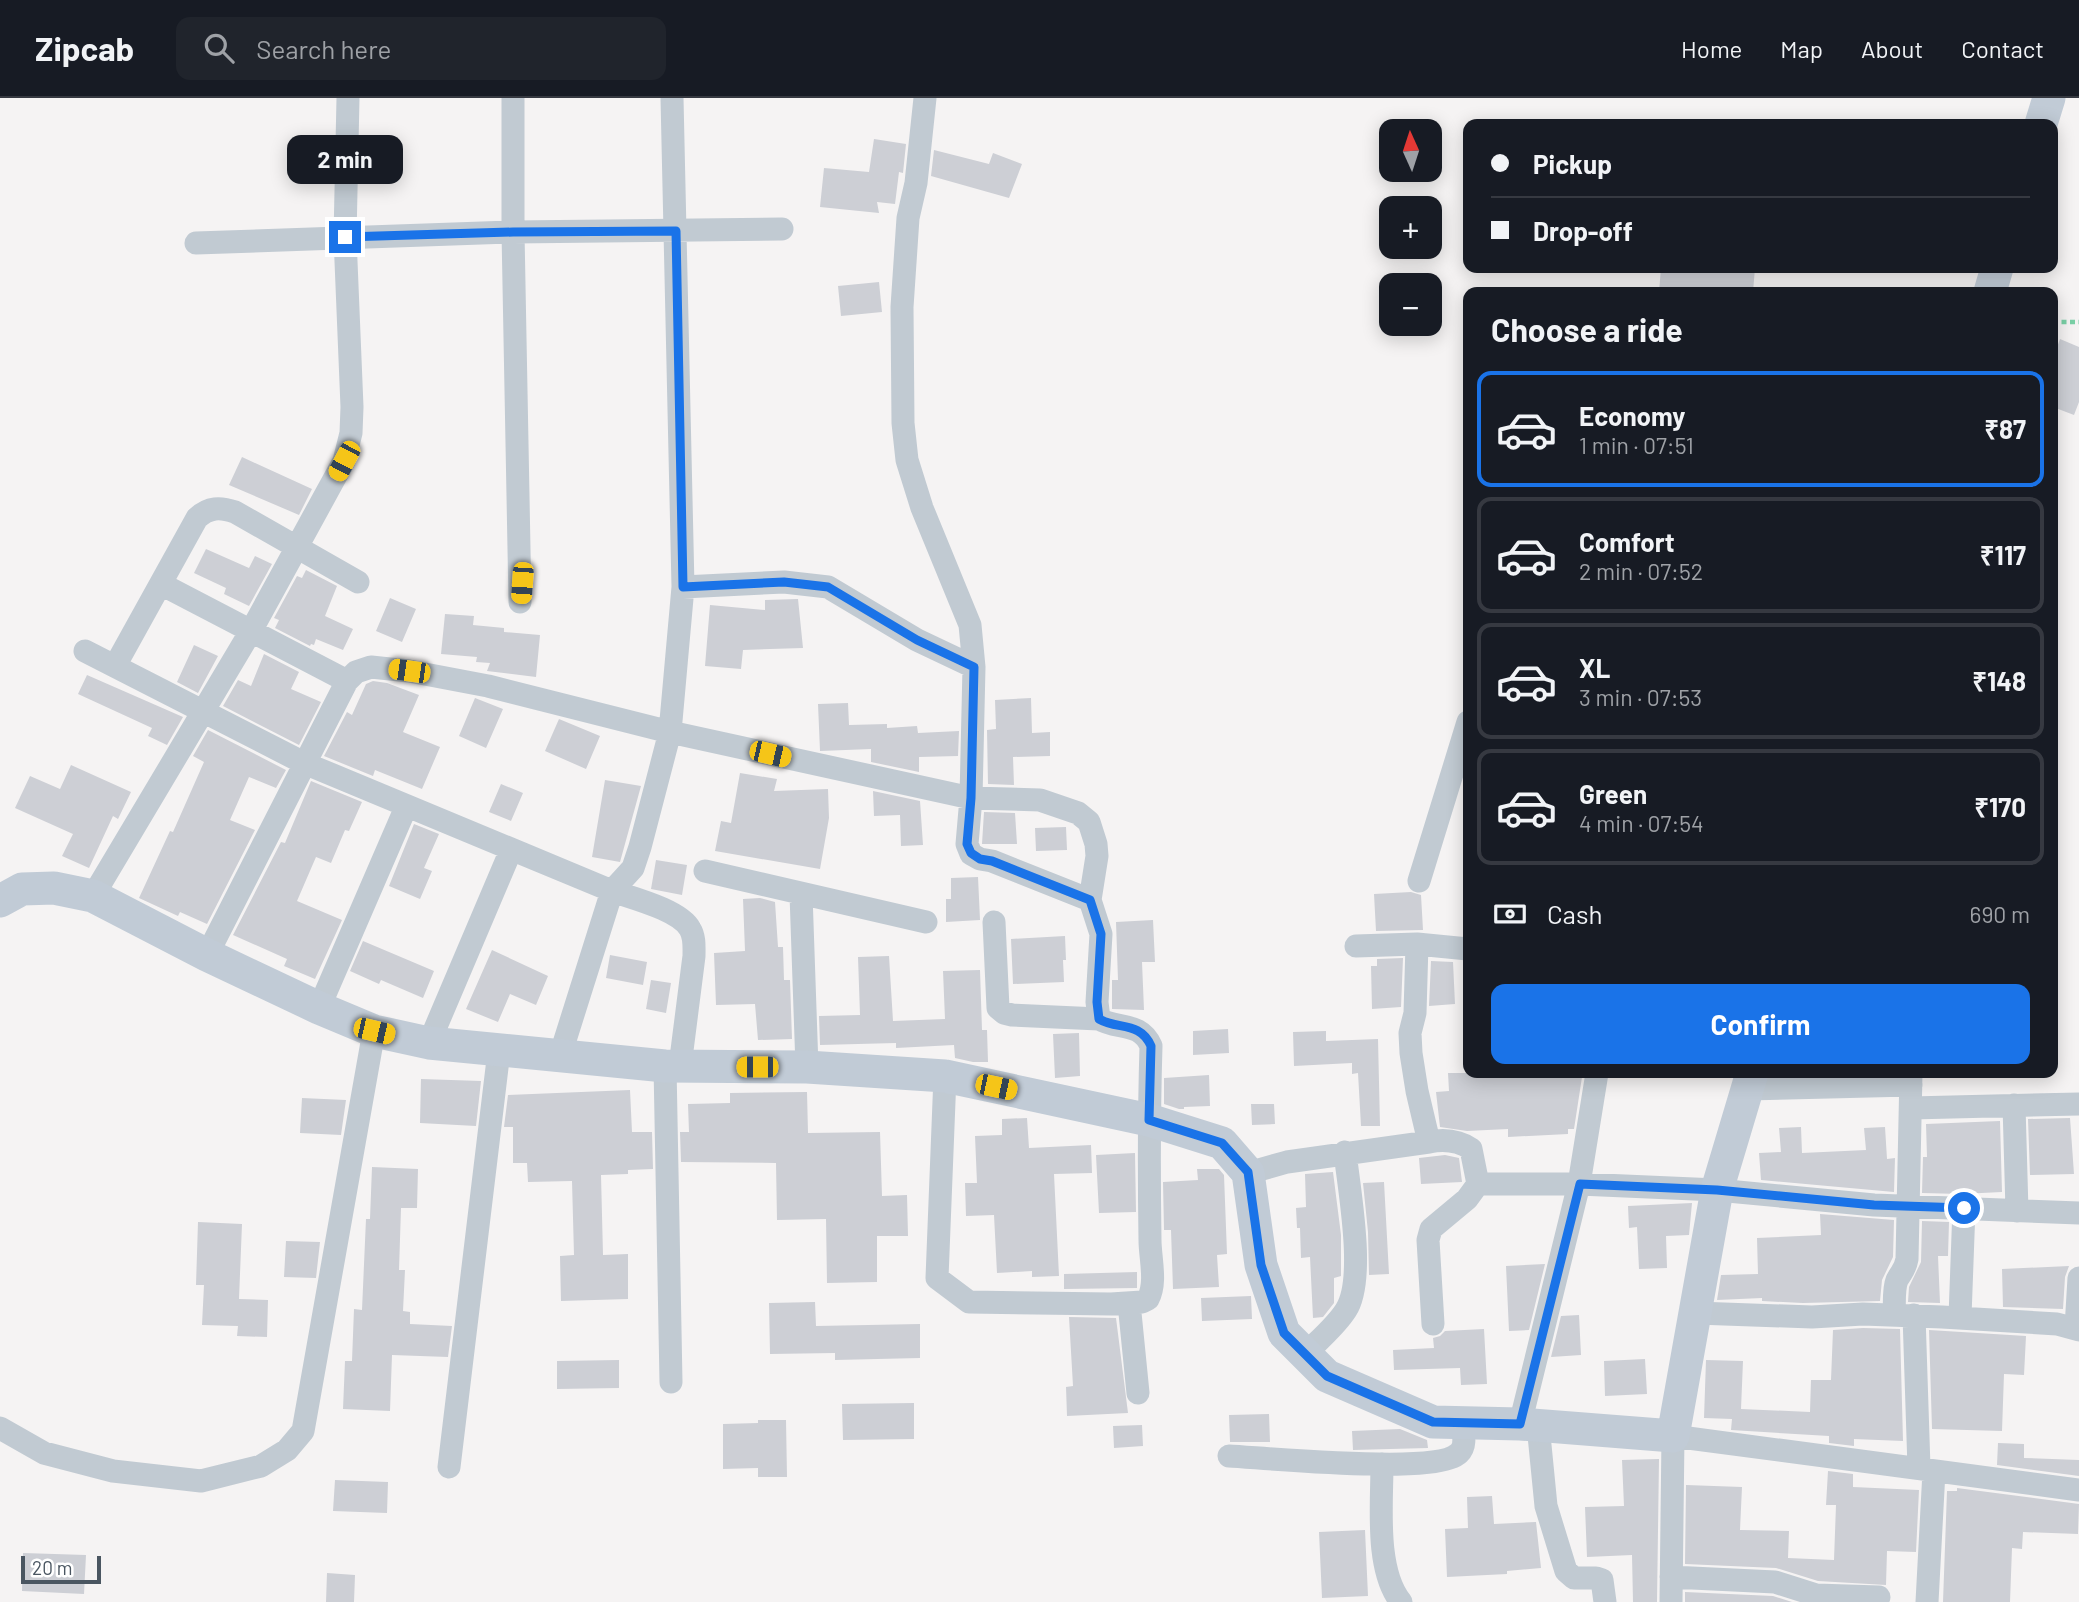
<!DOCTYPE html>
<meta charset="utf-8">
<style>
body{margin:0;font-family:Barlow,sans-serif;background:#20242c;color:#f1f3f6;height:100vh;display:flex;flex-direction:column;font-size:26px;white-space:nowrap}
*{box-sizing:border-box;margin:0}
p{font-size:23px;color:#9ea1a6}
.icon{flex:none;width:38px;height:38px;fill:none;stroke:currentColor;stroke-width:2;stroke-linecap:round;stroke-linejoin:round}
.map{position:relative;flex:1;overflow:hidden}
.panel{position:absolute;left:1463px;top:189px;width:595px;height:791px;display:flex;flex-direction:column;background:#171b24;border-radius:14px;box-shadow:0 4px 18px #0003}
.panel>*{flex:none}
.hud{position:absolute;left:1463px;top:21px;width:595px;height:154px;border-radius:14px;box-shadow:0 4px 18px #0003;display:grid;align-content:center;height:154px;padding:0 28px;background:#171b24}
.needle{width:46px;rotate:357deg}
.buttons{position:absolute;left:1379px;top:21px;display:grid;gap:14px}
.buttons a{display:grid;place-items:center;width:63px;height:63px;border-radius:14px;background:#171b24;box-shadow:0 4px 18px #0003;font-size:35px}
.scale{position:absolute;left:21px;bottom:18px;width:80px;box-sizing:border-box;padding-left:7px;border:4px solid #4a5661;border-top:0;font-size:19px;line-height:24px;white-space:nowrap;color:#4a5661;-webkit-text-stroke:5px #fff;paint-order:stroke}
.end{position:absolute;width:32px;height:32px;margin:-16px;border:9px solid #1a73e8;background:#fff;box-shadow:0 0 0 4px #fff}
.from{border-radius:50%}
.bubble{position:absolute;height:49px;border-radius:14px;background:#171b24;box-shadow:0 4px 18px #0003;font-size:23px;font-weight:700;line-height:49px;text-align:center}
.car{position:absolute;width:21px;height:42px;margin:-21px -10px;border-radius:9px;box-shadow:0 0 5px 2px #0007;background:linear-gradient(#f5c518 24%,#345 0 40%,#f5c518 0 76%,#345 0 86%,#f5c518 0)}
.hud b{display:flex;align-items:center;gap:24px;height:66px;font-size:26px}
.hud b+b{border-top:2px solid #363941}
.hud i{width:18px;height:18px;background:#f1f3f6}
ul{padding:0;list-style:none}
li{display:flex;align-items:center;gap:21px;height:116px;margin:0 14px 10px;padding:0 14px;border:4px solid #363941;border-radius:14px}
li div{flex:1}
li b{display:block;font-size:26px}
li em{font-style:normal;font-weight:700}
li.current{border-color:#1a73e8}
li>.icon{width:63px;height:63px;stroke-width:1.5}
h2{padding:0 28px;font-size:32px;line-height:84px}
.pay{display:flex;align-items:center;gap:18px;height:77px;padding:0 28px;font-size:26px}
.pay p{margin-inline-start:auto}
.button{display:flex;gap:14px;margin-top:auto;padding:14px 28px}
.button a{flex:1;height:80px;border-radius:14px;background:#1a73e8;color:#fff;font-size:28px;font-weight:700;line-height:80px;text-align:center}
header{display:flex;align-items:center;gap:42px;box-sizing:border-box;height:98px;padding:0 35px;background:#171b24;border-bottom:2px solid #363941}
header strong{font-size:33px}
nav{display:flex;gap:38px;margin-inline-start:auto;font-size:24px}
.search{width:490px;height:63px;background:#20242c;display:flex;align-items:center;gap:18px;box-sizing:border-box;padding:0 24px;border-radius:14px;color:#9ea1a6;font-size:26px}
.map>svg:first-child{display:block}
.building{fill:#cdcfd5}
.lines{fill:none;stroke-linecap:round;stroke-linejoin:round}
.path{stroke:#7ad0a6;stroke-width:4.5;stroke-dasharray:5 3.5;stroke-linecap:butt}
.minor{stroke:#c1cad2;stroke-width:23}
.secondary{stroke:#c1cbd6;stroke-width:33}
.route{stroke:#1a73e8;stroke-width:9}
</style>
<header>
<strong>Zipcab</strong>
<div class="search"><svg class="icon" aria-label="search" viewBox="0 0 24 24"><circle cx="10" cy="10" r="6"/><path d="M15 15l6 6"/></svg>Search here</div>
<nav><a>Home</a><a>Map</a><a>About</a><a>Contact</a></nav>
</header>
<div class="map">
<svg width="2079" height="1504" viewBox="0 0 2079 1504">
<rect width="100%" height="100%" fill="#f5f3f3"/>
<path class="building" d="M 874,41 L 906,46 L 903,75 L 899,74 L 895,106 L 877,104 L 879,115 L 820,109 L 824,70 L 869,74 Z
M 934,52 L 989,66 L 993,55 L 1022,66 L 1009,100 L 931,78 Z
M 1661,170 L 1755,170 L 1753,194 L 1659,194 Z
M 879,184 L 882,214 L 841,218 L 838,188 Z
M 2060,241 L 2079,249 L 2079,304 L 2074,317 L 2053,309 L 2053,260 Z
M 242,359 L 312,391 L 299,417 L 229,387 Z
M 206,451 L 249,470 L 255,458 L 272,466 L 249,508 L 224,496 L 226,490 L 194,475 Z
M 306,472 L 337,488 L 325,518 L 353,531 L 343,552 L 316,541 L 314,547 L 311,546 L 310,548 L 275,530 L 279,522 L 274,520 L 297,478 L 302,480 Z
M 390,500 L 416,511 L 402,544 L 376,533 Z
M 798,501 L 803,550 L 743,552 L 741,571 L 705,568 L 710,507 L 765,512 L 765,502 Z
M 445,516 L 474,518 L 473,527 L 504,530 L 504,534 L 540,537 L 536,579 L 487,573 L 490,565 L 476,564 L 477,559 L 441,556 Z
M 194,547 L 218,558 L 198,595 L 177,584 Z
M 264,556 L 299,574 L 291,591 L 321,604 L 299,647 L 223,608 L 238,582 L 251,588 Z
M 87,577 L 183,619 L 167,647 L 148,638 L 152,630 L 78,596 Z
M 373,583 L 387,585 L 419,597 L 403,634 L 440,649 L 422,691 L 375,672 L 373,678 L 324,658 L 347,614 L 352,617 L 366,586 Z
M 475,600 L 503,611 L 486,650 L 459,638 Z
M 1031,600 L 1032,635 L 1050,634 L 1050,658 L 1013,659 L 1014,687 L 988,686 L 987,632 L 996,631 L 995,602 Z
M 848,605 L 849,627 L 887,626 L 887,630 L 917,628 L 918,635 L 959,633 L 958,658 L 919,659 L 919,674 L 871,664 L 871,651 L 820,653 L 818,606 Z
M 559,621 L 600,638 L 586,671 L 545,653 Z
M 208,632 L 286,672 L 276,690 L 249,679 L 230,722 L 255,732 L 207,826 L 180,814 L 178,818 L 139,800 L 170,733 L 173,734 L 204,664 L 193,658 Z
M 71,667 L 131,694 L 118,721 L 113,718 L 89,770 L 62,758 L 73,736 L 15,710 L 30,678 L 60,691 Z
M 740,675 L 777,681 L 774,693 L 828,691 L 829,720 L 820,771 L 715,753 L 721,723 L 731,725 Z
M 605,682 L 641,688 L 620,764 L 592,759 Z
M 311,683 L 362,704 L 349,733 L 345,732 L 331,765 L 316,759 L 297,803 L 342,822 L 315,881 L 284,868 L 287,861 L 233,837 L 281,744 L 285,745 Z
M 501,686 L 523,695 L 511,723 L 489,714 Z
M 873,693 L 920,703 L 923,747 L 901,748 L 900,717 L 874,718 Z
M 984,714 L 1015,715 L 1017,746 L 982,746 Z
M 414,726 L 439,736 L 424,770 L 432,773 L 420,801 L 389,788 Z
M 1066,729 L 1067,752 L 1036,753 L 1035,730 Z
M 656,762 L 687,767 L 682,797 L 651,791 Z
M 978,779 L 980,822 L 946,824 L 946,801 L 951,801 L 951,780 Z
M 1411,794 L 1421,797 L 1423,832 L 1376,833 L 1374,796 Z
M 760,800 L 775,804 L 778,849 L 783,849 L 784,882 L 790,882 L 792,941 L 758,942 L 755,906 L 716,907 L 714,855 L 745,853 L 743,801 Z
M 1153,822 L 1155,864 L 1142,864 L 1144,912 L 1112,911 L 1112,882 L 1118,882 L 1116,824 Z
M 1065,838 L 1066,862 L 1063,862 L 1064,884 L 1013,886 L 1011,841 Z
M 363,843 L 434,873 L 423,900 L 381,882 L 379,886 L 350,873 Z
M 492,852 L 548,878 L 536,907 L 510,896 L 498,924 L 466,911 Z
M 610,857 L 647,864 L 643,887 L 606,880 Z
M 889,858 L 893,923 L 945,921 L 943,873 L 980,872 L 982,932 L 987,932 L 988,964 L 973,964 L 955,960 L 954,947 L 896,950 L 896,945 L 820,947 L 819,918 L 860,917 L 858,859 Z
M 1403,860 L 1401,909 L 1372,911 L 1371,868 L 1377,868 L 1377,861 Z
M 1431,863 L 1453,864 L 1455,906 L 1429,908 Z
M 651,882 L 671,885 L 666,915 L 646,911 Z
M 1228,931 L 1229,955 L 1193,957 L 1193,933 Z
M 1326,933 L 1326,943 L 1378,941 L 1380,1028 L 1361,1028 L 1358,975 L 1352,976 L 1352,965 L 1294,968 L 1293,934 Z
M 1079,935 L 1080,978 L 1055,980 L 1053,936 Z
M 1448,975 L 1556,975 L 1556,980 L 1582,979 L 1574,1031 L 1568,1031 L 1568,1036 L 1508,1039 L 1508,1031 L 1467,1033 L 1440,1029 L 1436,994 L 1449,993 Z
M 1209,977 L 1210,1008 L 1184,1009 L 1184,1011 L 1179,1011 L 1164,1006 L 1164,980 Z
M 421,981 L 481,983 L 476,1028 L 420,1025 Z
M 630,992 L 632,1034 L 652,1034 L 653,1071 L 628,1072 L 628,1076 L 601,1077 L 603,1157 L 628,1156 L 628,1201 L 561,1203 L 560,1158 L 574,1157 L 572,1083 L 528,1084 L 527,1065 L 513,1065 L 513,1029 L 504,1029 L 508,997 Z
M 807,994 L 808,1035 L 880,1034 L 882,1098 L 907,1097 L 908,1138 L 877,1138 L 877,1184 L 827,1185 L 826,1121 L 777,1122 L 776,1065 L 681,1064 L 680,1034 L 689,1034 L 688,1006 L 730,1005 L 730,995 Z
M 302,1000 L 346,1002 L 341,1037 L 300,1035 Z
M 1251,1006 L 1274,1006 L 1275,1026 L 1252,1027 Z
M 1027,1020 L 1029,1050 L 1091,1047 L 1092,1075 L 1054,1076 L 1059,1178 L 1032,1179 L 1032,1173 L 997,1175 L 994,1117 L 966,1118 L 965,1085 L 977,1085 L 975,1038 L 1002,1037 L 1002,1021 Z
M 2070,1020 L 2074,1076 L 2030,1077 L 2028,1021 Z
M 2000,1023 L 2002,1094 L 1961,1096 L 1922,1095 L 1923,1059 L 1927,1059 L 1926,1026 Z
M 1801,1029 L 1802,1055 L 1866,1052 L 1864,1030 L 1885,1029 L 1887,1061 L 1895,1060 L 1894,1094 L 1761,1082 L 1759,1055 L 1781,1054 L 1779,1030 Z
M 1135,1055 L 1136,1114 L 1099,1115 L 1096,1057 Z
M 1445,1057 L 1459,1060 L 1462,1084 L 1421,1086 L 1419,1060 Z
M 372,1069 L 418,1071 L 417,1110 L 401,1110 L 399,1172 L 405,1172 L 403,1213 L 410,1214 L 410,1226 L 452,1228 L 448,1259 L 392,1257 L 390,1313 L 343,1311 L 345,1263 L 352,1263 L 354,1211 L 362,1212 L 366,1121 L 370,1121 Z
M 1197,1071 L 1219,1071 L 1224,1077 L 1227,1156 L 1217,1157 L 1219,1189 L 1173,1191 L 1171,1132 L 1164,1132 L 1163,1084 L 1198,1082 Z
M 1333,1074 L 1341,1137 L 1341,1178 L 1334,1180 L 1334,1205 L 1323,1219 L 1313,1220 L 1310,1159 L 1301,1160 L 1300,1130 L 1297,1130 L 1296,1110 L 1306,1109 L 1305,1076 Z
M 1384,1084 L 1389,1176 L 1369,1177 L 1368,1134 L 1363,1085 Z
M 1692,1105 L 1689,1137 L 1666,1138 L 1667,1170 L 1639,1171 L 1637,1129 L 1629,1130 L 1628,1108 Z
M 1820,1116 L 1894,1122 L 1893,1159 L 1882,1182 L 1880,1203 L 1803,1205 L 1762,1203 L 1762,1200 L 1717,1202 L 1721,1177 L 1758,1176 L 1757,1140 L 1821,1137 Z
M 1922,1123 L 1949,1124 L 1948,1158 L 1938,1158 L 1940,1205 L 1908,1204 L 1909,1189 L 1921,1164 Z
M 198,1124 L 242,1126 L 239,1201 L 268,1202 L 267,1239 L 237,1238 L 238,1228 L 202,1227 L 204,1187 L 196,1187 Z
M 286,1143 L 320,1144 L 316,1180 L 284,1179 Z
M 1545,1166 L 1529,1232 L 1509,1233 L 1506,1168 Z
M 2069,1168 L 2065,1179 L 2063,1211 L 2003,1209 L 2002,1171 Z
M 1137,1174 L 1137,1190 L 1064,1191 L 1064,1176 Z
M 1251,1198 L 1252,1221 L 1202,1223 L 1201,1200 Z
M 815,1204 L 816,1228 L 920,1226 L 920,1260 L 835,1262 L 835,1255 L 770,1256 L 769,1205 Z
M 1579,1217 L 1581,1257 L 1551,1259 L 1561,1218 Z
M 1069,1219 L 1116,1220 L 1128,1315 L 1067,1318 L 1066,1289 L 1073,1288 Z
M 1863,1230 L 1900,1231 L 1903,1343 L 1854,1341 L 1854,1348 L 1829,1345 L 1829,1338 L 1731,1332 L 1732,1321 L 1704,1320 L 1706,1262 L 1743,1263 L 1741,1311 L 1810,1314 L 1811,1282 L 1831,1282 L 1833,1232 Z
M 1484,1231 L 1487,1286 L 1461,1287 L 1460,1270 L 1394,1272 L 1393,1252 L 1434,1250 L 1433,1240 L 1440,1238 L 1445,1233 Z
M 1929,1232 L 2026,1238 L 2024,1277 L 2004,1276 L 2002,1333 L 1932,1331 Z
M 1645,1261 L 1647,1296 L 1605,1298 L 1604,1263 Z
M 619,1262 L 619,1290 L 557,1291 L 557,1263 Z
M 914,1305 L 914,1341 L 843,1342 L 842,1306 Z
M 1269,1316 L 1270,1344 L 1230,1344 L 1229,1317 Z
M 758,1322 L 786,1322 L 787,1379 L 758,1379 L 758,1370 L 723,1371 L 723,1326 L 758,1325 Z
M 1142,1327 L 1143,1348 L 1114,1350 L 1113,1328 Z
M 1400,1331 L 1427,1342 L 1428,1350 L 1353,1352 L 1352,1333 Z
M 1998,1345 L 2024,1346 L 2024,1360 L 2079,1362 L 2079,1378 L 1997,1367 Z
M 1659,1361 L 1657,1504 L 1633,1504 L 1632,1457 L 1587,1459 L 1585,1409 L 1624,1408 L 1622,1362 Z
M 1828,1373 L 1853,1376 L 1853,1389 L 1919,1392 L 1916,1454 L 1887,1453 L 1886,1487 L 1818,1483 L 1776,1470 L 1685,1466 L 1686,1387 L 1742,1389 L 1740,1432 L 1789,1433 L 1788,1460 L 1834,1462 L 1836,1407 L 1826,1407 Z
M 335,1382 L 388,1384 L 387,1415 L 333,1413 Z
M 1957,1390 L 2079,1406 L 2078,1436 L 2023,1434 L 2022,1451 L 2012,1450 L 2010,1504 L 1943,1504 L 1947,1393 L 1957,1393 Z
M 1492,1398 L 1494,1426 L 1536,1424 L 1541,1470 L 1507,1473 L 1507,1476 L 1447,1479 L 1445,1431 L 1468,1430 L 1467,1399 Z
M 1365,1432 L 1368,1498 L 1322,1500 L 1319,1434 Z
M 23,1455 L 86,1457 L 84,1496 L 22,1493 Z
M 327,1475 L 355,1477 L 354,1504 L 326,1504 Z
M 1685,1494 L 1773,1498 L 1792,1504 L 1685,1504 Z"/>
<g class="lines">
<path class="path" d="M 2053,224 L 2079,224"/>
<path class="minor" d="M 513,0 L 513,134 L 520,504
M 925,0 L 916,85 L 908,120 L 902,209 L 903,325 L 907,362 L 922,410 L 970,527 L 974,569 L 971,700 L 967,746 L 971,756 L 980,761 L 992,763 L 1090,802 L 1101,836 L 1097,904 L 1099,921 C 1118,932 1140,923 1151,948 C 1149,1013 1149,1077 1150,1142 C 1150,1160 1157,1185 1148,1201 L 1142,1204 L 1111,1206 L 969,1204 L 937,1180 L 945,978
M 196,145 L 513,134 L 782,131
M 161,486 L 347,583 L 356,574 L 371,569 L 409,573 L 488,588 L 670,634 L 971,700 L 1040,702 L 1078,715 L 1089,724 L 1096,746 L 1097,758 L 1090,802
M 683,489 L 784,484 L 828,489 L 917,542 L 974,569
M 85,553 L 304,665 L 612,793 C 632,800 680,812 690,831 C 695,839 694,849 694,858 L 680,968
M 115,568 L 197,420 C 209,409 220,409 235,414 L 358,484
M 705,773 L 926,824
M 1419,783 L 1468,624
M 801,796 L 807,969
M 93,798 L 251,533 L 344,363 L 351,335 L 352,309 L 345,139 L 348,0
M 994,824 L 998,910 L 1004,915 L 1012,917 L 1099,921
M 1417,846 L 1415,915 L 1410,935 L 1411,955 L 1417,993 L 1429,1044 C 1444,1041 1458,1042 1471,1051 L 1478,1086
M 1356,848 L 1417,846 L 1468,851
M 207,857 L 347,583
M 319,910 L 406,709
M 429,945 L 511,752
M 560,958 L 612,793 L 633,770 L 640,749 L 670,634 L 683,489 L 672,0
M 665,968 L 671,1284
M 1747,991 L 1911,987
M 2014,1007 L 2017,1113
M 1911,1010 L 2079,1006
M 1248,1075 L 1287,1064 L 1429,1044
M 1129,1205 L 1138,1295
M 1696,1215 L 1812,1219 L 1863,1216 L 1942,1219 L 2057,1226 L 2079,1232
M 1894,1217 C 1895,1206 1893,1192 1897,1182 C 1902,1173 1905,1172 1907,1161 L 1911,975
M 1914,1217 L 1919,1370
M 1960,1219 L 1964,1110
M 1433,1226 L 1428,1142 L 1431,1131 L 1467,1101 L 1478,1086 L 1579,1086 L 1717,1092 L 1874,1107 L 2079,1115
M 2076,1230 L 2079,1180
M 1305,1256 C 1319,1242 1336,1228 1346,1212 C 1366,1181 1349,1092 1345,1054
M 1520,1326 L 1579,1086 L 1597,975
M 1538,1327 L 1546,1408 L 1566,1473 L 1574,1480 L 1596,1480 L 1602,1482 L 1605,1504
M 0,1330 L 44,1355 L 113,1373 L 201,1383 L 261,1368 L 287,1352 L 303,1333 L 374,933
M 1229,1358 C 1267,1360 1437,1377 1459,1355 C 1467,1348 1463,1334 1462,1324
M 1382,1366 C 1382,1406 1375,1472 1401,1504
M 449,1369 L 499,953
M 1671,1479 L 1775,1484 L 1816,1497 L 1879,1499
M 1671,1504 L 1673,1338 L 2079,1392
M 1927,1504 L 1934,1373"/>
<path class="secondary" d="M 2041,26 L 2049,0
M 1990,194 L 1997,170
M 0,803 L 22,791 L 54,790 L 93,798 L 207,857 L 319,910 L 374,933 L 429,945 L 665,968 L 807,969 L 945,978 L 1149,1022 L 1222,1045 L 1248,1075 L 1261,1167 L 1284,1235 L 1327,1278 L 1433,1324 L 1520,1326 L 1673,1338 L 1717,1092 L 1752,975"/>
</g>
<g class="lines">
<path class="route" d="M 345,139 L 513,134 L 676,133 L 683,489 L 784,484 L 828,489 L 917,542 L 974,569 L 971,700 L 967,746 L 971,755 L 980,761 L 992,763 L 1090,802 L 1101,836 L 1097,904 L 1099,921 C 1118,932 1140,923 1151,948 L 1149,1022 L 1222,1045 L 1248,1074 L 1261,1167 L 1284,1235 L 1327,1278 L 1433,1324 L 1520,1326 L 1580,1086 L 1717,1092 L 1874,1107 L 1964,1110"/>
</g>
</svg>
<div class="buttons">
<a><svg class="needle" viewBox="-14 -14 28 28"><path d="M0-13l5 13h-10z" fill="#e53935"/><path d="M0 13l5-13h-10z" fill="#9ea1a6"/></svg></a>
<a>+</a>
<a>−</a>
</div>
<div class="scale">20 m</div>
<i class="end from" style="left:1964px;top:1110px"></i>
<i class="end" style="left:345px;top:139px"></i>
<div class="bubble" style="left:287px;top:37px;width:116px">2 min</div>
<i class="car" style="left:344px;top:363px;rotate:208deg"></i>
<i class="car" style="left:522px;top:485px;rotate:184deg"></i>
<i class="car" style="left:409px;top:573px;rotate:278deg"></i>
<i class="car" style="left:770px;top:656px;rotate:103deg"></i>
<i class="car" style="left:374px;top:933px;rotate:103deg"></i>
<i class="car" style="left:757px;top:969px;rotate:270deg"></i>
<i class="car" style="left:996px;top:989px;rotate:102deg"></i>
<div class="hud">
<b><i class="from"></i>Pickup</b>
<b><i></i>Drop-off</b>
</div>
<section class="panel">
<h2>Choose a ride</h2>
<ul>
<li class="current"><svg class="icon" aria-label="car" viewBox="0 0 24 24"><path d="M5 17H2v-5l4-1 3-4h7l3 4 3 1v5h-3M9 17h6M6 11h13"/><circle cx="7" cy="17" r="2"/><circle cx="17" cy="17" r="2"/></svg><div><b>Economy</b><p>1 min · 07:51</p></div><em>₹87</em></li>
<li><svg class="icon" aria-label="car" viewBox="0 0 24 24"><path d="M5 17H2v-5l4-1 3-4h7l3 4 3 1v5h-3M9 17h6M6 11h13"/><circle cx="7" cy="17" r="2"/><circle cx="17" cy="17" r="2"/></svg><div><b>Comfort</b><p>2 min · 07:52</p></div><em>₹117</em></li>
<li><svg class="icon" aria-label="car" viewBox="0 0 24 24"><path d="M5 17H2v-5l4-1 3-4h7l3 4 3 1v5h-3M9 17h6M6 11h13"/><circle cx="7" cy="17" r="2"/><circle cx="17" cy="17" r="2"/></svg><div><b>XL</b><p>3 min · 07:53</p></div><em>₹148</em></li>
<li><svg class="icon" aria-label="car" viewBox="0 0 24 24"><path d="M5 17H2v-5l4-1 3-4h7l3 4 3 1v5h-3M9 17h6M6 11h13"/><circle cx="7" cy="17" r="2"/><circle cx="17" cy="17" r="2"/></svg><div><b>Green</b><p>4 min · 07:54</p></div><em>₹170</em></li>
</ul>
<div class="pay"><svg class="icon" aria-label="cash" viewBox="0 0 24 24"><path d="M3 7h18v10H3z"/><circle cx="12" cy="12" r="2"/></svg>Cash<p>690 m</p></div>
<div class="button"><a>Confirm</a></div>
</section>
</div>
